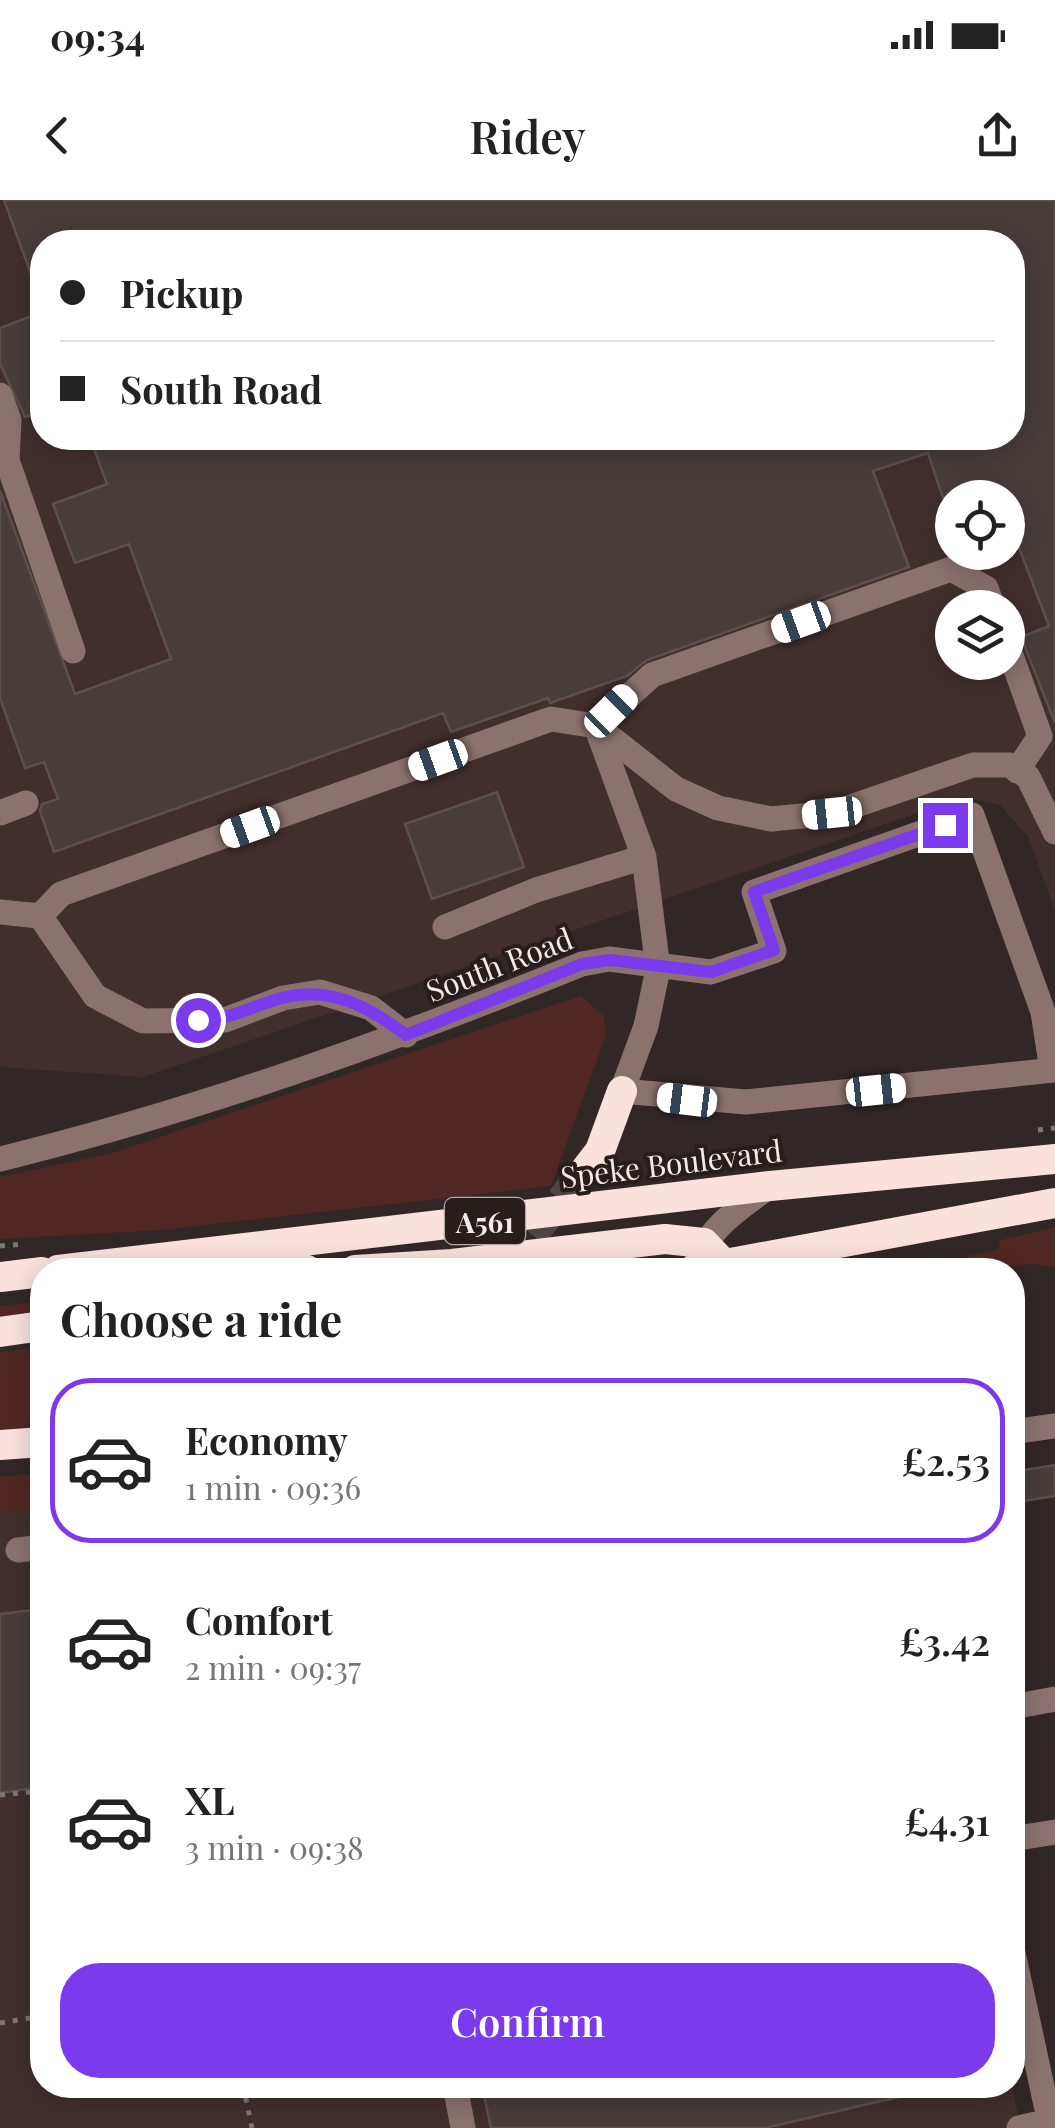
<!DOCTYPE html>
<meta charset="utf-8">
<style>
body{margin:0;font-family:"Playfair Display",serif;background:#f2f2f2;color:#222;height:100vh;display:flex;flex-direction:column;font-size:38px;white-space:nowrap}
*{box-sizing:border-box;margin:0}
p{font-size:32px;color:#767676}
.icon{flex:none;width:55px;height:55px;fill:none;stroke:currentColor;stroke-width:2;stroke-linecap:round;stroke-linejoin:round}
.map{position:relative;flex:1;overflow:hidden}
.side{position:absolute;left:30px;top:1058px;width:995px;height:840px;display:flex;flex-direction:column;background:#fff;border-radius:40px;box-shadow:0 5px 25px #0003}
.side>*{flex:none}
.hud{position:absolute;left:30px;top:30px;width:995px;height:220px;border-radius:40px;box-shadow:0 5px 25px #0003;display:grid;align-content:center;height:220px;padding:0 30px;background:#fff}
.fabs{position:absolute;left:935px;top:280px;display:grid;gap:20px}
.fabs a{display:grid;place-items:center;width:90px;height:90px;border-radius:50%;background:#fff;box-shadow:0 5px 25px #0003;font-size:50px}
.end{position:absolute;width:45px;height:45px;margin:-22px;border:12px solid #7c3aed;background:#fff;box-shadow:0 0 0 5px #fff}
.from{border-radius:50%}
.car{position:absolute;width:30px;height:60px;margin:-30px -15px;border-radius:12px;box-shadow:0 0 8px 2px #0007;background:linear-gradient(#fff 24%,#345 0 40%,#fff 0 76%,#345 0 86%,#fff 0)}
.hud b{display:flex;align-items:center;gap:35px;height:95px;font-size:38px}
.hud b+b{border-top:2px solid #e0e0e0}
.hud i{width:25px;height:25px;background:#222}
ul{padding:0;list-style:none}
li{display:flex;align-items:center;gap:30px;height:165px;margin:0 20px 15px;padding:0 10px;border:5px solid transparent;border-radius:40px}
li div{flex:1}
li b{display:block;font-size:38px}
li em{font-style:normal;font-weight:600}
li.current{border-color:#7c3aed}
li>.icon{width:90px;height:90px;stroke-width:1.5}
h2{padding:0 30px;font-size:45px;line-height:120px}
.cta{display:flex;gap:20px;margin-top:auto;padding:20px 30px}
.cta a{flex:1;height:115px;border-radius:40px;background:#7c3aed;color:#fff;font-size:40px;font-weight:600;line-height:115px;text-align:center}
.status{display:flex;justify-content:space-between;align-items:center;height:70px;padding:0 50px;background:#fff;direction:ltr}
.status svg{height:28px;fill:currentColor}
header{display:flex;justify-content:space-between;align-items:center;height:130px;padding:0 30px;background:#fff;font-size:45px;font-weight:600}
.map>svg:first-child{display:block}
.built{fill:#402f2d;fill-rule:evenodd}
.green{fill:#512723}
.building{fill:#483d3b;stroke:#5c504f;stroke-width:2.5}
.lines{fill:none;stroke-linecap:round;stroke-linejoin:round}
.highway-tunnel{stroke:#4e4443;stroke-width:30;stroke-dasharray:30 15;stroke-linecap:butt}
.path{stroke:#7e7675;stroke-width:5;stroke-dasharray:5 8;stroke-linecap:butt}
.minor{stroke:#8b726f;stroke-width:25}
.highway{stroke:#fae1de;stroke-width:30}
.route{stroke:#7c3aed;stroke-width:12}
.labels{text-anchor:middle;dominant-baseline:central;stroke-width:8;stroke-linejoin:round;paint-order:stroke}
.shield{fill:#271e1c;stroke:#b4adac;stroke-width:2.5}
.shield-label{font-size:28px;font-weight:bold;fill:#f1eae9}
.street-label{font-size:30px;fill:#f1eae9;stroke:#271e1c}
</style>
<div class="status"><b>09:34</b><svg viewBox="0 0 49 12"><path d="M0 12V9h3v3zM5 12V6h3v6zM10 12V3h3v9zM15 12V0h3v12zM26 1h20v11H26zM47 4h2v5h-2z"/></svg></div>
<header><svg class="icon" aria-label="back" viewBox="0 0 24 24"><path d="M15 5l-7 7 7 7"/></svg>Ridey<svg class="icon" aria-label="share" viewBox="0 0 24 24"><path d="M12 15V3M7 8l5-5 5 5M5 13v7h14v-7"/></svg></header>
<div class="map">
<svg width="1055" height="1928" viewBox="0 0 1055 1928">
<rect width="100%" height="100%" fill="#312726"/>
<path class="built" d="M 0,0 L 1055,0 L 1055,711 L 1028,637 L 1000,605 L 964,597 L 143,877 L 0,867 ZM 42,42 L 1012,42 L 1012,238 L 42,238 ZM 952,298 L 1008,298 L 1008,352 L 952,352 ZM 952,408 L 1008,408 L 1008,462 L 952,462 Z
M 42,1307 L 42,1885 L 1012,1885 L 1021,1928 L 0,1928 L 0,1312 Z"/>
<path class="green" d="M 581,796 L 604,816 L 606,835 L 551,986 L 161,1030 L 0,1039 L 0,977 L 112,953 Z
M 1055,1027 L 1055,1068 L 1035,1064 L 971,1067 L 968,1056 L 998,1049 L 1001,1040 Z
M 42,1101 L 42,1117 L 0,1123 L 0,1106 Z
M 42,1147 L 42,1228 L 0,1232 L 0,1152 Z
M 42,1274 L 42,1307 L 0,1312 L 0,1276 Z"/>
<path class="building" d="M 4,0 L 1055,0 L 1055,523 L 1021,437 L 1049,426 L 1018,345 L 1008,348 L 1008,298 L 943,298 L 928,253 L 873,271 L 909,367 L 647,460 L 627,476 L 550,503 L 548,498 L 451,532 L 443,513 L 54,652 L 40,611 L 42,604 L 58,599 L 44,562 L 25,568 L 0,498 L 0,291 L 75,494 L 171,459 L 129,344 L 75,363 L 53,304 L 107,284 L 90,238 L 1012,238 L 1012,42 L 42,42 L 40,99 Z
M 42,112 L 42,211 L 25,217 L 0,164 L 0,128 Z
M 497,592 L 524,667 L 432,699 L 405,624 Z
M 1055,1265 L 1055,1296 L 1023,1301 L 1018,1271 Z
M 42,1409 L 42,1587 L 0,1593 L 0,1414 Z
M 482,1885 L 915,1885 L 916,1893 L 765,1928 L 491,1928 Z"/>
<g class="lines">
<path class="highway-tunnel" d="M 504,1070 L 583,973"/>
<path class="path" d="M 1038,930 L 1055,928
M 0,1046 L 24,1044
M 0,1595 L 42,1591
M 0,1823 L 42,1816
M 243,1885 L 252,1928"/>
<path class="minor" d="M 0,195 L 9,220 L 7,260 L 73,451
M 993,408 L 986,388 L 951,369 L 652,475 L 596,526 L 644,657 L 658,769 L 646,826 L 622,891 L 746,902 L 1055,870
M 1008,447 L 1040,536 L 1017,571
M 0,613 L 26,603
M 0,712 L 40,716
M 40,716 L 61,694 L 551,519 L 596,526 L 676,589 L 718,608 L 771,619 L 833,613 L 973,565 L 1010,565 L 1028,577 L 1055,632
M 40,716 L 95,796 L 143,821 L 225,820 L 283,798 L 320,792 L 371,808 L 406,835
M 445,727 L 536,690 L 644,657
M 0,959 C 200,910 391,841 582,764 L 609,759 L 711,772 L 774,751 L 754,692 L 972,615 L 1043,812 L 1052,870
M 697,1061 C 710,1026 741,1007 770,986
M 1012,1232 L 1055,1226
M 18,1350 L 42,1347
M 1012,1507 L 1055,1499
M 1012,1639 L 1055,1632
M 1012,1748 L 1051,1928
M 455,1885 L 463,1928
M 1019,1928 L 1049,1921"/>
<path class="highway" d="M 583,973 L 600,951 L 622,891
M 238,1059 L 307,1070
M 58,1070 L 770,986 L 1055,959
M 355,1070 L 452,1064 L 665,1039 L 704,1043 L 724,1064
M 693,1070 L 1055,1003
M 0,1077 L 42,1072
M 0,1132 L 42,1126
M 0,1245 L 42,1242"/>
</g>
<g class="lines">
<path class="route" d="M 198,820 C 230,820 252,806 282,798 C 330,785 369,807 406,835 L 582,764 L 610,760 L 711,772 L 774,750 L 754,692 L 945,625"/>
</g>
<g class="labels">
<rect class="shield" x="445" y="998" width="80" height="46" rx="8"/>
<g class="shield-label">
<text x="485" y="1021">A561</text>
</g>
<g class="street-label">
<text transform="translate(499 764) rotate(-21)">South Road</text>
<text transform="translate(671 963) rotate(-7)">Speke Boulevard</text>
</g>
</g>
</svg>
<div class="fabs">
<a><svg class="icon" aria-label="locate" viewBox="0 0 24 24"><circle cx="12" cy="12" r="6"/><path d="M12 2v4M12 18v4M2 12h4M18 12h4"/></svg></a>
<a><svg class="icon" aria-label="layers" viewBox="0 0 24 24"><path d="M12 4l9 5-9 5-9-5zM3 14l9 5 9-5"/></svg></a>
</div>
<i class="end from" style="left:198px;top:820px"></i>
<i class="end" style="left:945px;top:625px"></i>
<i class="car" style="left:801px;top:422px;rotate:250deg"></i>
<i class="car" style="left:611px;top:511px;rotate:45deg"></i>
<i class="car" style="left:438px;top:560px;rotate:250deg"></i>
<i class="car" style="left:832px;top:613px;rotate:264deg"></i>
<i class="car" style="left:250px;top:627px;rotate:250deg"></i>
<i class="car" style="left:876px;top:890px;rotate:84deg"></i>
<i class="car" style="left:687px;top:900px;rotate:277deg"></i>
<div class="hud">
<b><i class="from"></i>Pickup</b>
<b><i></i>South Road</b>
</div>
<section class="side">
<h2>Choose a ride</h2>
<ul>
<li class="current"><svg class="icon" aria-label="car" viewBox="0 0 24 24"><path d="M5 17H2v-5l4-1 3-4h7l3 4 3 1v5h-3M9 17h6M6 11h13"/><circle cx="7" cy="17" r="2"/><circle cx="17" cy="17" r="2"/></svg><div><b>Economy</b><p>1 min · 09:36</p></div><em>£2.53</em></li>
<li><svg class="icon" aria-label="car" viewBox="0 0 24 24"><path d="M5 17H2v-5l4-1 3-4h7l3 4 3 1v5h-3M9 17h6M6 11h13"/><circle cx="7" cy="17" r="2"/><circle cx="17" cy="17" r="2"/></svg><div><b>Comfort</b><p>2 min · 09:37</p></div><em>£3.42</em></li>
<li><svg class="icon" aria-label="car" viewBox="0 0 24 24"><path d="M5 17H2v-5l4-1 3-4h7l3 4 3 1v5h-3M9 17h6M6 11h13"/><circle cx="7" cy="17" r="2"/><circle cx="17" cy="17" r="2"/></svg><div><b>XL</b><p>3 min · 09:38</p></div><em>£4.31</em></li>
</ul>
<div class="cta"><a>Confirm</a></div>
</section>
</div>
